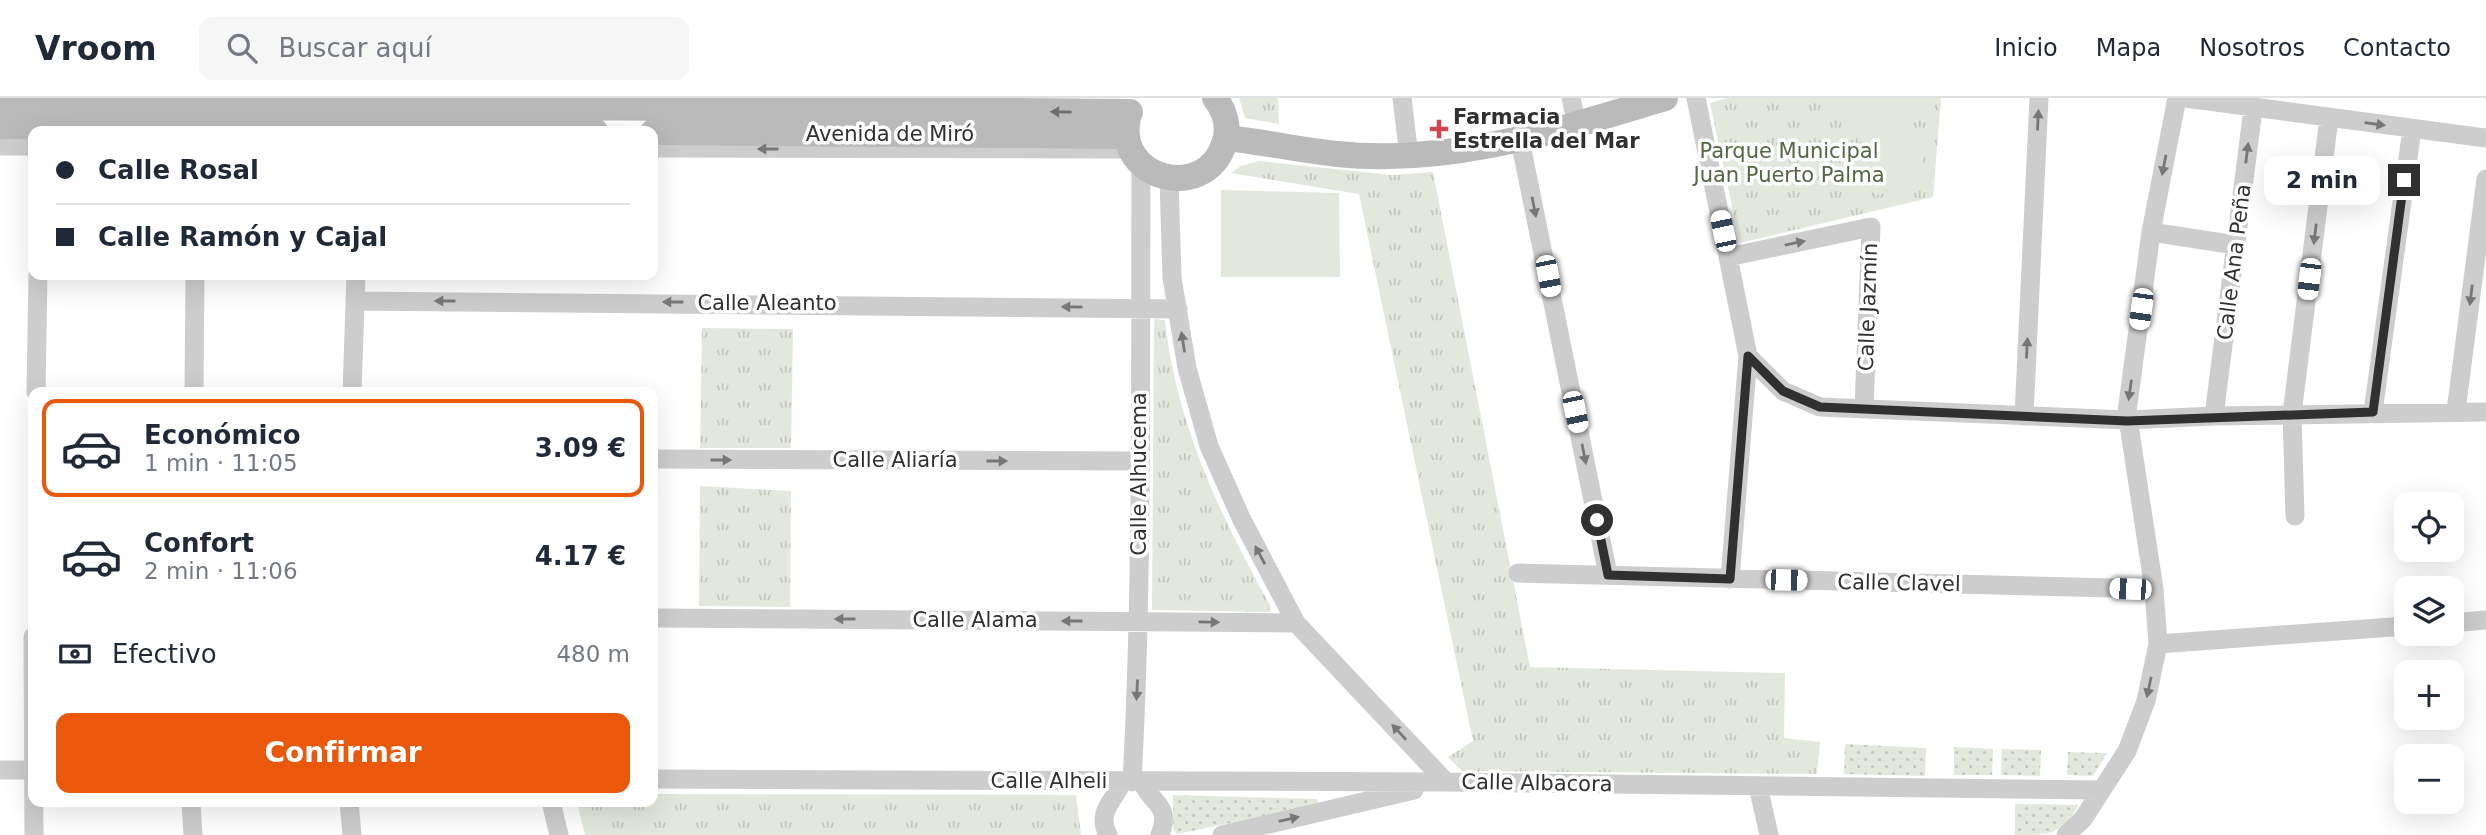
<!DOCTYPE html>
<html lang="es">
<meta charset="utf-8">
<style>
body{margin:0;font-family:"DejaVu Sans",sans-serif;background:#f6f6f7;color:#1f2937;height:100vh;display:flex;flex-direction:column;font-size:26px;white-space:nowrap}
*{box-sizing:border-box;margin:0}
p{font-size:23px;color:#747a83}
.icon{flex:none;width:38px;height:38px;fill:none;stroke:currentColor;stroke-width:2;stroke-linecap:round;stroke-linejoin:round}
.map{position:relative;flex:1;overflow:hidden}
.details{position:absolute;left:28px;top:289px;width:630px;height:420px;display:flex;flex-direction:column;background:#fff;border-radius:14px;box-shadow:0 7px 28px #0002}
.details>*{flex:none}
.top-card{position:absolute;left:28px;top:28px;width:630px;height:154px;border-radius:14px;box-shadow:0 7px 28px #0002;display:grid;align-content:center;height:154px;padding:0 28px;background:#fff}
.tools{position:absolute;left:2394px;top:394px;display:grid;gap:14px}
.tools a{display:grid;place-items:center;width:70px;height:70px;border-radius:14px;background:#fff;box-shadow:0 7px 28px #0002;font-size:35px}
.end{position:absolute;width:32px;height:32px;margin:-16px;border:9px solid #303030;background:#fff;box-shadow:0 0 0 4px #fff}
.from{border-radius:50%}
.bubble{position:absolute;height:49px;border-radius:14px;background:#fff;box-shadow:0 7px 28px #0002;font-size:23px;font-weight:800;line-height:49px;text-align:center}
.car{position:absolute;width:21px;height:42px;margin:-21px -10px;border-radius:9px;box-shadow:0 0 5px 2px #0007;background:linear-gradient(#fff 24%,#345 0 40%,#fff 0 76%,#345 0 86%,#fff 0)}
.top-card b{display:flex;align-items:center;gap:24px;height:66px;font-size:26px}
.top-card b+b{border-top:2px solid #e0e1e3}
.top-card i{width:18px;height:18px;background:#1f2937}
ul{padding:12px 0 0;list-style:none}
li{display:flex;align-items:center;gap:21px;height:98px;margin:0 14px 10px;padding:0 14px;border:4px solid transparent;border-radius:14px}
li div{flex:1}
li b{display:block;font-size:26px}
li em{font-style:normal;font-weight:800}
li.on{border-color:#ea580c}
li>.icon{width:63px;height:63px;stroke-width:1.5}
.pay{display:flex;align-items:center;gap:18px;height:77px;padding:0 28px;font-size:26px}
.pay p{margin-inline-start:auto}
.cta{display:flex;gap:14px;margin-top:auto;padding:14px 28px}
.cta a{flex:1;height:80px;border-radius:14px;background:#ea580c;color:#fff;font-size:28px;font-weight:800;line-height:80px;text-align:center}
header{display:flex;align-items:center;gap:42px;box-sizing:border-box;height:98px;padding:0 35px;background:#fff;border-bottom:2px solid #e0e1e3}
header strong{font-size:33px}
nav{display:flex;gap:38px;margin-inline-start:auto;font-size:24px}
.search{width:490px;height:63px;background:#f6f6f7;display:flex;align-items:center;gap:18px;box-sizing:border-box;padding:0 24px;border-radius:14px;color:#747a83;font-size:26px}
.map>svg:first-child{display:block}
.grass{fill:url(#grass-dots)}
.park{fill:url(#park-tufts)}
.pitch{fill:#e3e8dd}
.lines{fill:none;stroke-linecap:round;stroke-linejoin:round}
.street{stroke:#cdcdcd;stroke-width:19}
.secondary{stroke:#bababa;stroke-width:26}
.oneway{fill:#6e6e6e}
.oneway2{fill:#777}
.route{stroke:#303030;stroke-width:9}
.poi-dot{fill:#d3464f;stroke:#fff;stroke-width:2.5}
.labels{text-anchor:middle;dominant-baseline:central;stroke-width:7;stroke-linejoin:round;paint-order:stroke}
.poi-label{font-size:21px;font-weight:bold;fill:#303030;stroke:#fff;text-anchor:start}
.street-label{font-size:21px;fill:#303030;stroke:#fff}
.park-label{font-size:21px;fill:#536742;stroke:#fff}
</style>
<header>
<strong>Vroom</strong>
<div class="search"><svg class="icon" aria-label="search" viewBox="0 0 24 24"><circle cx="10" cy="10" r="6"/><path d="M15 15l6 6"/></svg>Buscar aquí</div>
<nav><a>Inicio</a><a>Mapa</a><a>Nosotros</a><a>Contacto</a></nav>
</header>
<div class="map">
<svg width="2486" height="737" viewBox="0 0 2486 737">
<defs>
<pattern id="grass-dots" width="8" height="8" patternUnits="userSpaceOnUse" patternTransform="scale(1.75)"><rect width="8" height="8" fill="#e3e8dd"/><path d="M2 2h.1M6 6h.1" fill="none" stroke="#c3c7be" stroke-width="1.8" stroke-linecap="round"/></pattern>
<pattern id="park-tufts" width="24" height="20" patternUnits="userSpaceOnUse" patternTransform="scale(1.75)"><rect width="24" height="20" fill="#e3e8dd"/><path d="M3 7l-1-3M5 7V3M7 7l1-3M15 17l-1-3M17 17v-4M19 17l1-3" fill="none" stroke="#c3c7be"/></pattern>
</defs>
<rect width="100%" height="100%" fill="#fff"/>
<path class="grass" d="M 1845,646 L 1926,650 L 1925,678 L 1844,676 Z
M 1954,649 L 1993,651 L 1992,677 L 1954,677 Z
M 2002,651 L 2041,652 L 2040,678 L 2001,677 Z
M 2068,654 L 2107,655 L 2093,678 L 2067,677 Z
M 1173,697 L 1317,701 L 1319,707 L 1177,736 L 1173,731 Z
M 2015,706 L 2079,707 C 2061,737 2049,737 2015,737 Z"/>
<path class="park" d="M 1239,0 L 1278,0 L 1279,26 L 1245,20 Z
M 1726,0 L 1941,0 L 1933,99 L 1740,145 L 1710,5 Z
M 1259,63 L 1392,77 L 1433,74 L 1530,569 L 1785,575 L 1784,640 L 1820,644 L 1817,676 L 1462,673 L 1448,659 L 1473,643 L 1359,96 L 1231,75 L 1241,68 Z
M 1154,221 L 1165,222 C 1176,325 1221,420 1271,509 L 1270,514 L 1152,512 Z
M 702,230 L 793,231 L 791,350 L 700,350 Z
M 700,388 L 791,393 L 790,509 L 699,508 Z
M 653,696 L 1076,697 L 1081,737 L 585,737 L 577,704 L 653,704 Z"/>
<path class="pitch" d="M 1848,0 L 1904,0 L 1928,82 L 1877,97 Z
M 1221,92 L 1339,95 L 1340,179 L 1221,179 Z"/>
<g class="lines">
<path class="street" d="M 1402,0 L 1409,58
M 1571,0 L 1577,26
M 1696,0 L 1748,258 L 1783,293 L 1820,309 L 2127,322 L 2214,318 L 2486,314
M 2186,0 L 2486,40
M 1520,42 L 1608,477
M 0,48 L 33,48
M 653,50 L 1130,51
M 1169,81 L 1172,180 L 1187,270 L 1209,348 L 1241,420 L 1296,525 L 1446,684
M 2151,134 L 2236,147
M 1728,159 L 1871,129 L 1864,310
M 355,203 L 1178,211
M 36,294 L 38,177
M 194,294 L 195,177
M 352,294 L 356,177
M 2456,313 L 2486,81
M 2373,314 L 2412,31
M 2024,318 L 2039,0
M 2214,318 L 2253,11
M 653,361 L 1138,363
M 2295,418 L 2292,316 L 2329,20
M 1518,475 L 2154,491
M 1730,481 L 1748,258
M 653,520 L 1296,525
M 2452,525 L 2486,522
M 33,539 L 34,737
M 2158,546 L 2406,528
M 0,672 L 33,672
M 653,681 L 1446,684 L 2100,692
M 1132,684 C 1143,479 1140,273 1141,67
M 1142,684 C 1151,706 1172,706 1160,737
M 1758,688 L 1769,737
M 191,704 L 193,737
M 349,704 L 352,737
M 551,704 L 559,737
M 1108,737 C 1096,714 1114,703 1122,684
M 1222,737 L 1414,692
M 2066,737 L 2083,721 L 2127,653 L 2146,603 L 2158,546 L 2154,491 L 2127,314 L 2151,134 L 2177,0"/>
<path class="secondary" d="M 0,4 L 1130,14
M 1128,20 C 1114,81 1205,105 1224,46 C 1230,30 1225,13 1215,0
M 0,28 L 595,33
M 653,34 L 1127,38
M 1227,40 C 1264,44 1300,52 1337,56 C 1450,68 1558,32 1665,0"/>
</g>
<defs><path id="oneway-solid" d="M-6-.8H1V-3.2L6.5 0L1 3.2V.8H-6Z" transform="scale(1.75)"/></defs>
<use class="oneway" href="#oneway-solid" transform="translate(1061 14) rotate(-179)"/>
<g class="oneway2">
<use href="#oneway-solid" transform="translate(2038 22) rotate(-87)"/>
<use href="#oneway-solid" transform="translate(2375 26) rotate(8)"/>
<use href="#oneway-solid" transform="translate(768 51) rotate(180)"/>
<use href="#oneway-solid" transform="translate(2247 55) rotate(-83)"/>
<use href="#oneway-solid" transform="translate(2164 67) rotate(101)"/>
<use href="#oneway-solid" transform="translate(1534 109) rotate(79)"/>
<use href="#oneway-solid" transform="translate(2315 136) rotate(97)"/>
<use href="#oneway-solid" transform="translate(1795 145) rotate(-12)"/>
<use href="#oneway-solid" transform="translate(2471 197) rotate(97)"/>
<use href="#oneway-solid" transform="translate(445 203) rotate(-180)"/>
<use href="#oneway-solid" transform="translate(673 204) rotate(-180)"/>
<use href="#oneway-solid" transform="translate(1072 209) rotate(-179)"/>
<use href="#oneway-solid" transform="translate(1183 244) rotate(-99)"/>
<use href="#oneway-solid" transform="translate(2027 250) rotate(-87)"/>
<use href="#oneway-solid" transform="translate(2130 292) rotate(98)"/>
<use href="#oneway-solid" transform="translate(1584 356) rotate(79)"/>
<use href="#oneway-solid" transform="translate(721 362)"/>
<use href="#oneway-solid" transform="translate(997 363)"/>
<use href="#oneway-solid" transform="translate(1260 457) rotate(-118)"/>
<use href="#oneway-solid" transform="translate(845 521) rotate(-180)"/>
<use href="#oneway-solid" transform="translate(1072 523) rotate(-180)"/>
<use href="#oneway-solid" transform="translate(1209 524) rotate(1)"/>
<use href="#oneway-solid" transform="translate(2149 589) rotate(102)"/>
<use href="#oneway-solid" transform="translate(1137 592) rotate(93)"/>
<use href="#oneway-solid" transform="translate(1399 634) rotate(-133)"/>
<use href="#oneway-solid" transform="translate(1289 721) rotate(-13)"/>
</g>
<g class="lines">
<path class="route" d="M 1597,422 L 1608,477 L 1730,481 L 1748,258 L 1783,293 L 1820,309 L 2127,323 L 2373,314 L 2404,82"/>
</g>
<path class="poi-dot" d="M1435.5 20.5h7v7h7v7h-7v7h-7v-7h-7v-7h7z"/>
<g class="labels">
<g class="poi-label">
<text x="1453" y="19">Farmacia<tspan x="1453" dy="24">Estrella del Mar</tspan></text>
</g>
<g class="street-label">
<text x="890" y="36">Avenida de Miró</text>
<text transform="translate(2234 164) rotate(-83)">Calle Ana Peña</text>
<text x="767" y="205">Calle Aleanto</text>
<text transform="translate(1868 209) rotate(-88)">Calle Jazmín</text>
<text x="895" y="362">Calle Aliaría</text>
<text transform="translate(1139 376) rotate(-90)">Calle Alhucema</text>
<text transform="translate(1899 485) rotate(1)">Calle Clavel</text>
<text x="975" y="522">Calle Alama</text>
<text x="1049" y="683">Calle Alheli</text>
<text transform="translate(1537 685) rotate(1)">Calle Albacora</text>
</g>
<g class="park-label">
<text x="1789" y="53">Parque Municipal<tspan x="1789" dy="24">Juan Puerto Palma</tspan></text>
</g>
</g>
</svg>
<div class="tools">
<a><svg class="icon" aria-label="locate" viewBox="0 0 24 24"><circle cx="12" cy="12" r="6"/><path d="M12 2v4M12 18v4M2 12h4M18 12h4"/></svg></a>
<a><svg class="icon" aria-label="layers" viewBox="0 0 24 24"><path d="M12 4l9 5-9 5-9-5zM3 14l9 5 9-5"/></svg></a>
<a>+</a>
<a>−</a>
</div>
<i class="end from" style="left:1597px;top:422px"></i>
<i class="end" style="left:2404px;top:82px"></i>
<div class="bubble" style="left:2264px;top:58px;width:116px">2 min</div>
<i class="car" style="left:1723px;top:133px;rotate:348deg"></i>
<i class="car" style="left:1548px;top:178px;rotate:169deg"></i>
<i class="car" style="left:2309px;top:181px;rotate:187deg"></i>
<i class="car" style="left:2141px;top:211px;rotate:188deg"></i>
<i class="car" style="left:1575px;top:314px;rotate:168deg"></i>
<i class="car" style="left:1786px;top:482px;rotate:91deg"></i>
<i class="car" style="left:2130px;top:491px;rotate:272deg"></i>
<div class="top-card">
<b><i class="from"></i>Calle Rosal</b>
<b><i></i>Calle Ramón y Cajal</b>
</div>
<section class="details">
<ul>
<li class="on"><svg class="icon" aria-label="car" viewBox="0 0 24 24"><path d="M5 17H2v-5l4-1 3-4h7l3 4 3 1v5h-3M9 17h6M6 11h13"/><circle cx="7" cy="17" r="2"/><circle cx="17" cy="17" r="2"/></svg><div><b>Económico</b><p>1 min · 11:05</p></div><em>3.09 €</em></li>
<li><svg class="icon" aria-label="car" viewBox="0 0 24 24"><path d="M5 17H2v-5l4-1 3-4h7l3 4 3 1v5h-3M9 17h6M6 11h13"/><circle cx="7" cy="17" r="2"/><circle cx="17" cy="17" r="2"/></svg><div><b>Confort</b><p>2 min · 11:06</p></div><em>4.17 €</em></li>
</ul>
<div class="pay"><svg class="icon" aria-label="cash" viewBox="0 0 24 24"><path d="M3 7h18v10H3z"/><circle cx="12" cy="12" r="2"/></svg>Efectivo<p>480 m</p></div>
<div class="cta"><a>Confirmar</a></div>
</section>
</div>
